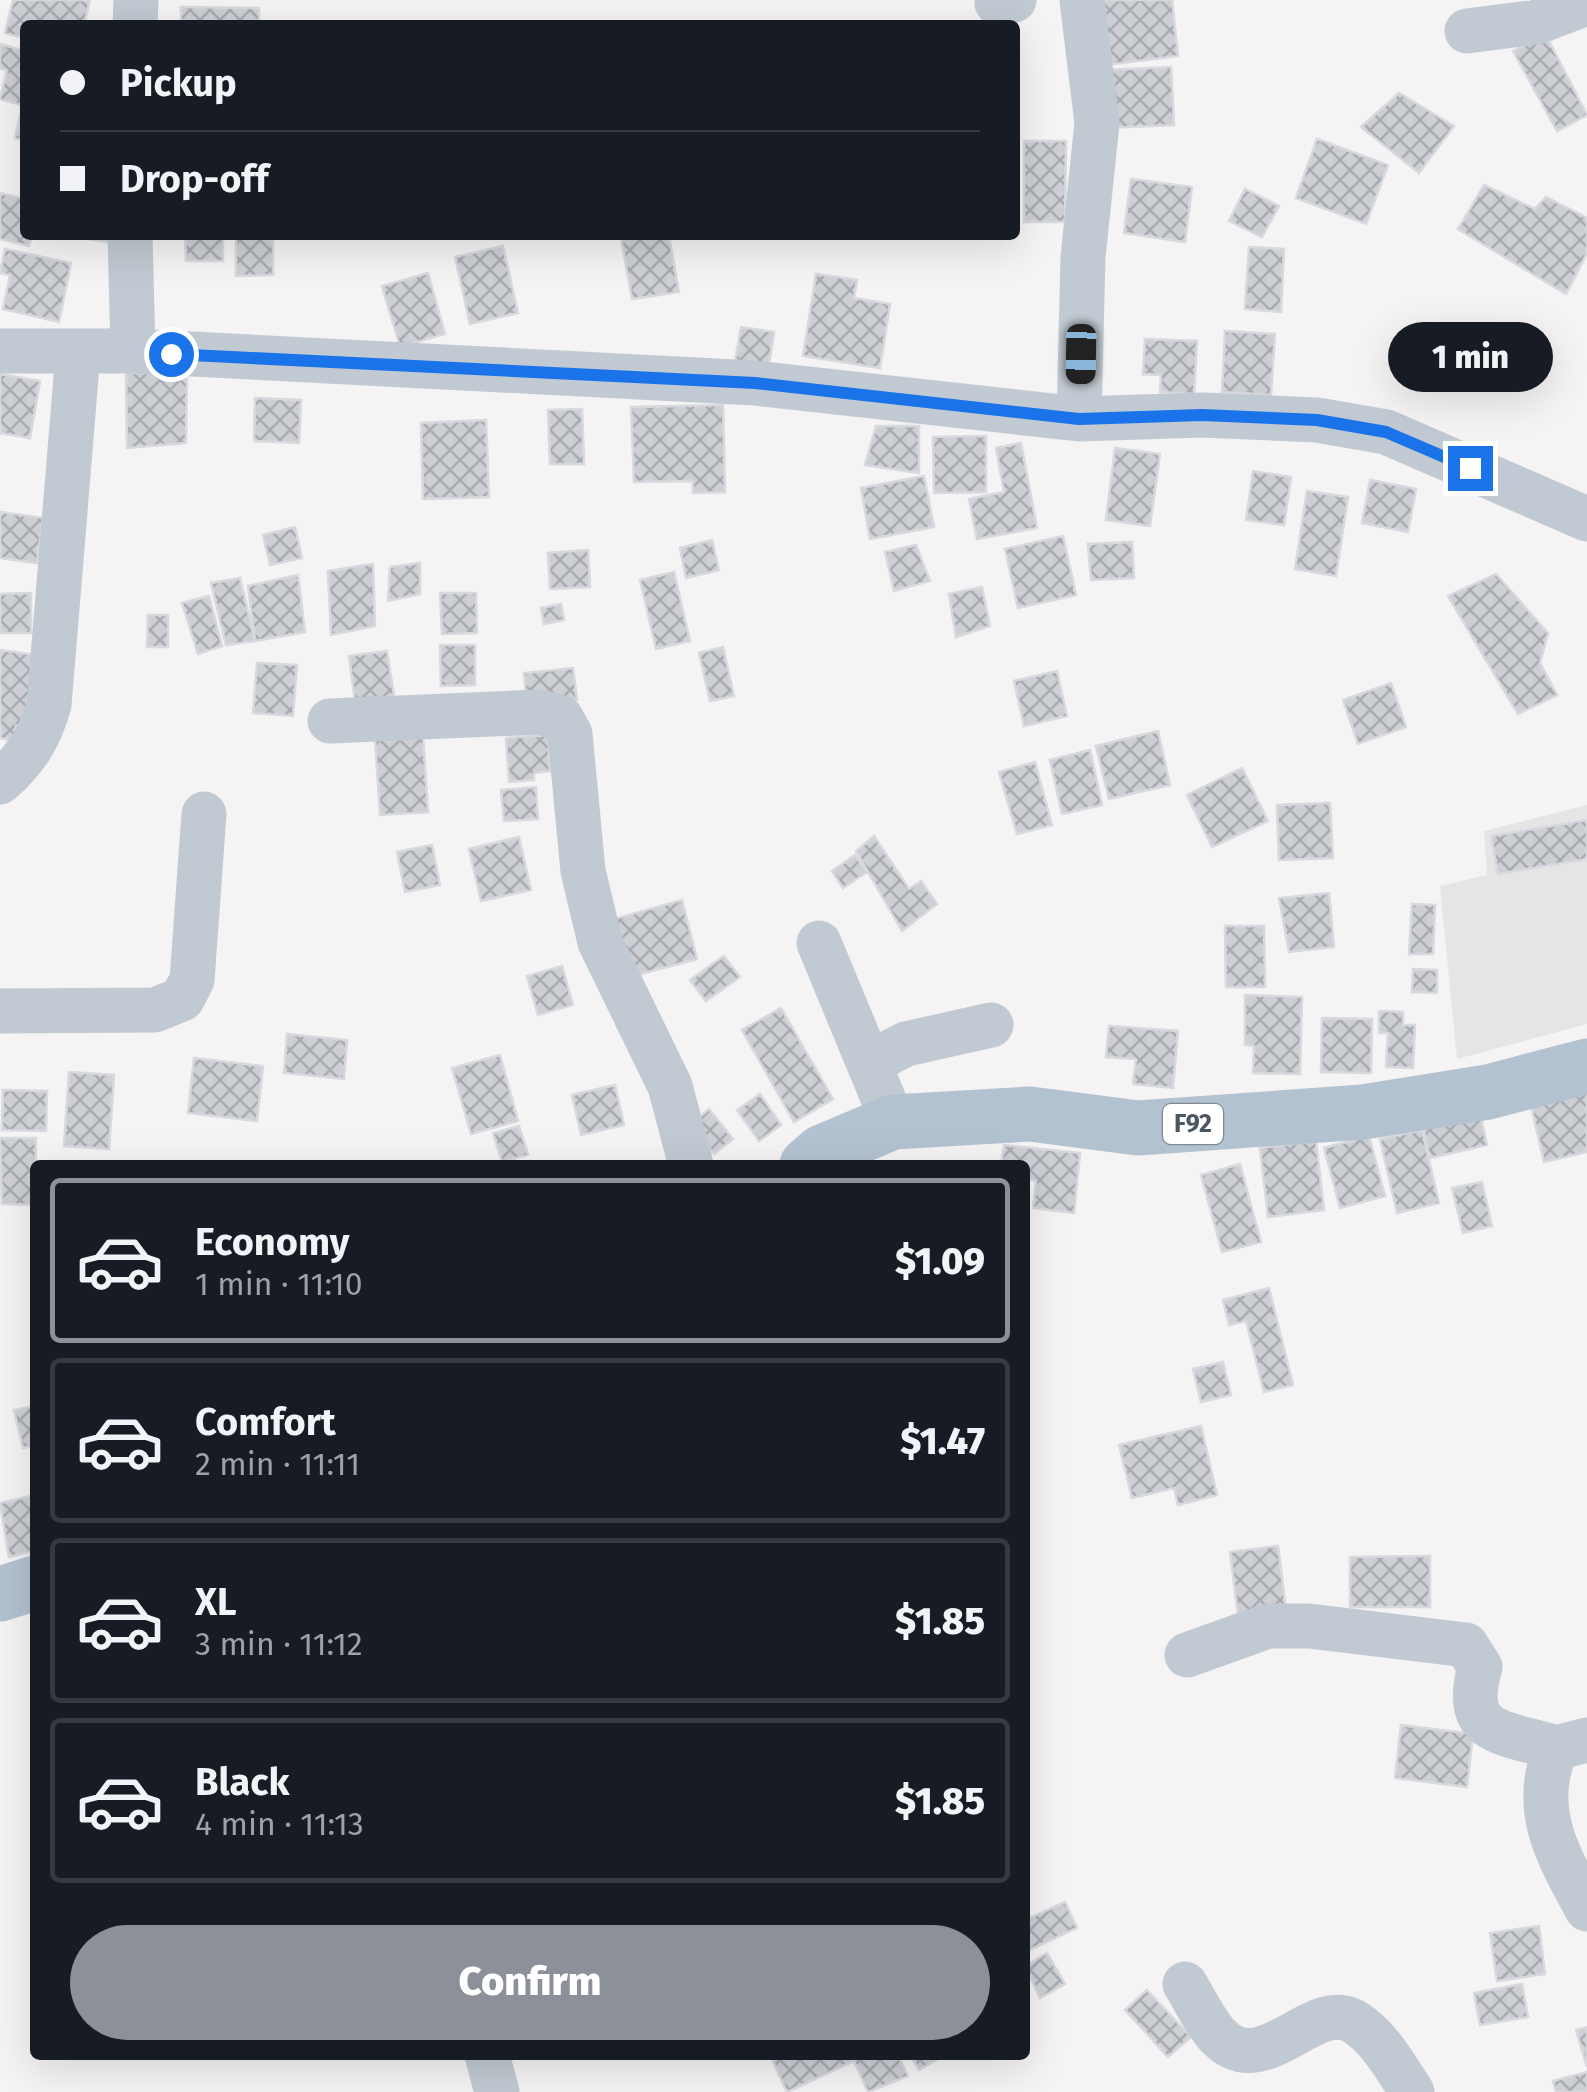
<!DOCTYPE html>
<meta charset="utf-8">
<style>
body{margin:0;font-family:"Fira Sans",sans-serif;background:#242831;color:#f1f3f6;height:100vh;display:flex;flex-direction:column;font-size:38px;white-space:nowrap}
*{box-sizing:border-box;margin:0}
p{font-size:32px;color:#9ea1a6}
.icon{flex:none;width:55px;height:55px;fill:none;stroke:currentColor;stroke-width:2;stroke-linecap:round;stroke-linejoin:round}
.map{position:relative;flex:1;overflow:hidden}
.panel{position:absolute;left:30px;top:1160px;width:1000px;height:900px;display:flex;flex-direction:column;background:#171b24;border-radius:10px;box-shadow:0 10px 40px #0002}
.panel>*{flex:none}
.banner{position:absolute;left:20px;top:20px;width:1000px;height:220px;border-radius:10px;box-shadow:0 10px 40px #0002;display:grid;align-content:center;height:220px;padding:0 40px;background:#171b24}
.end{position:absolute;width:45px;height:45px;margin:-22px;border:12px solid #1a73e8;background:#fff;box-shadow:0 0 0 5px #fff}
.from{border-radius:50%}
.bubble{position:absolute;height:70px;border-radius:35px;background:#171b24;box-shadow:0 10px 40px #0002;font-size:32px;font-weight:800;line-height:70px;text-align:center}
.car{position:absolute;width:30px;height:60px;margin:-30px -15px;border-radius:12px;box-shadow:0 0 8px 2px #0007;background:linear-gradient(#222 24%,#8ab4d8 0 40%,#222 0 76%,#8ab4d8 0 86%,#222 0)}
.banner b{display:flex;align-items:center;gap:35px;height:95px;font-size:38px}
.banner b+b{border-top:2px solid #363941}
.banner i{width:25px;height:25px;background:#f1f3f6}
ul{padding:18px 0 0;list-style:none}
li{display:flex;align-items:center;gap:30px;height:165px;margin:0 20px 15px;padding:0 20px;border:5px solid #363941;border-radius:10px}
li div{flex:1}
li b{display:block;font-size:38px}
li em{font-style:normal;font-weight:800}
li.selected{border-color:#8c9099}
li>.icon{width:90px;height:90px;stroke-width:1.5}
.button{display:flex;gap:20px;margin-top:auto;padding:20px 40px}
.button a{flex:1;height:115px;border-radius:60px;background:#8c9099;color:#fff;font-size:40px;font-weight:800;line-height:115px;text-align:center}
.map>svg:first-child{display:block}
.education{fill:#e6e4e5}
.building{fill:url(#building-cross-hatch);stroke:#d7d9de;stroke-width:2.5}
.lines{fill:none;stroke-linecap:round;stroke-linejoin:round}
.minor{stroke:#c1cad2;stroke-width:45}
.major{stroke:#b3c2d1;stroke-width:55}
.route{stroke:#1a73e8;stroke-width:12}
.labels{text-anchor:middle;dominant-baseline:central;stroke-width:9;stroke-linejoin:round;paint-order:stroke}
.shield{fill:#fff;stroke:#808990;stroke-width:2.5}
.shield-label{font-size:25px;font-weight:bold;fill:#4a5661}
</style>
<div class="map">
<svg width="1587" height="2092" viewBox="0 0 1587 2092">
<defs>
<pattern id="building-cross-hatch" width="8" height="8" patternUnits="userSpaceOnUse" patternTransform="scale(2.5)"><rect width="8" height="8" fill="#cdcfd5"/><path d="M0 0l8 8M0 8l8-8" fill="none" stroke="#a8abb0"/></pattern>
</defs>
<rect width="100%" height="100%" fill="#f5f3f3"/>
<path class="education" d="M 1587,805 L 1587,1024 L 1457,1059 L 1440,886 L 1487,875 L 1484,831 Z"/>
<path class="building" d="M 13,0 L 90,0 L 84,25 L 25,25 L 25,38 L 5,33 Z
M 1098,0 L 1172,0 L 1178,56 L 1105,65 Z
M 181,7 L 259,8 L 259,25 L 181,25 Z
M 1546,35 L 1587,115 L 1557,131 L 1513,51 Z
M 0,44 L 25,51 L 25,106 L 0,99 L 7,70 L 0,68 Z
M 1171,67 L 1174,125 L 1108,128 L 1105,70 Z
M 1399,93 L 1454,126 L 1419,173 L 1361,127 Z
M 20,116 L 25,117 L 25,140 L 15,138 Z
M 1317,139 L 1388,165 L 1366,224 L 1296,198 Z
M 1024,141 L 1066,141 L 1065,222 L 1024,222 Z
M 1131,179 L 1192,187 L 1185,242 L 1124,233 Z
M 1484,185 L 1535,209 L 1546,197 L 1587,218 L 1587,253 L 1566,294 L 1458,229 Z
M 1245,189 L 1279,206 L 1262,237 L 1229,221 Z
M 0,193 L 25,199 L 21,223 L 25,235 L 32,235 L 29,246 L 0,239 Z
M 63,235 L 109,235 L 108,242 Z
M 185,235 L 223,235 L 223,261 L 186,261 Z
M 236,235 L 273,235 L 273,275 L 236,276 Z
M 637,235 L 669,235 L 679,292 L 632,299 L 621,238 Z
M 503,246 L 518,313 L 470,324 L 455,257 Z
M 1249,247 L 1284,249 L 1281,312 L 1245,309 Z
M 5,249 L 71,263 L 59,322 L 3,309 L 10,275 L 0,273 Z
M 428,273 L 445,334 L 400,347 L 382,286 Z
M 816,274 L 857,280 L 854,298 L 890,304 L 880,368 L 803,356 Z
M 741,327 L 774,332 L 767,377 L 733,372 Z
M 1225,331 L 1275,334 L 1271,395 L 1222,392 Z
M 1145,339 L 1197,341 L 1194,394 L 1160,392 L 1161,375 L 1143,374 Z
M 126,373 L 187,373 L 186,443 L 127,448 Z
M 0,374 L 40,381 L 30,438 L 0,433 Z
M 255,398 L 301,400 L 299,443 L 254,441 Z
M 723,405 L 725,492 L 693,493 L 693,481 L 634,482 L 631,407 Z
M 582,409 L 584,464 L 550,464 L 548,410 Z
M 486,420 L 489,497 L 423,499 L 421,423 Z
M 876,426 L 919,426 L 919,473 L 865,465 Z
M 986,436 L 986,492 L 934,493 L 933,437 Z
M 1021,443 L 1037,528 L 977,539 L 969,499 L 1004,492 L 996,448 Z
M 1115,448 L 1160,454 L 1150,526 L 1106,520 Z
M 1253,471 L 1291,477 L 1284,525 L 1246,520 Z
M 924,476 L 934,527 L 870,539 L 861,488 Z
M 1370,480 L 1416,489 L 1408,532 L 1362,523 Z
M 1307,491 L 1348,497 L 1336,576 L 1295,569 Z
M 0,512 L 43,518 L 37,563 L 0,558 Z
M 295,527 L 302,558 L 270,565 L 263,535 Z
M 1063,536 L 1076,595 L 1018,608 L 1005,549 Z
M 712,540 L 719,570 L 686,578 L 680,548 Z
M 1132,542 L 1134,578 L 1091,580 L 1088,544 Z
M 916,545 L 930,581 L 894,591 L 885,552 Z
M 588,550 L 590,587 L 550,589 L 548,553 Z
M 420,563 L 420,594 L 388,601 L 390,567 Z
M 373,564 L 375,626 L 331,635 L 328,571 Z
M 674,572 L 690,641 L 656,649 L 640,580 Z
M 1496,574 L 1548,633 L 1540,663 L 1557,695 L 1518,714 L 1448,596 Z
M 298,575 L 305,632 L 255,641 L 248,586 Z
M 240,578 L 255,641 L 226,645 L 211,583 Z
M 982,587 L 990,626 L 956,637 L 949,594 Z
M 31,593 L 31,633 L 0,633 L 0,594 Z
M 440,593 L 476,593 L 477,633 L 442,634 Z
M 209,596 L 222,646 L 198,654 L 182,603 Z
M 561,604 L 564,620 L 544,624 L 541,608 Z
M 148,615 L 168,615 L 168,647 L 147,647 Z
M 440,645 L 475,645 L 475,685 L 441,686 Z
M 723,647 L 734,696 L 710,701 L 699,653 Z
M 0,650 L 36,655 L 30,728 L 16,725 L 15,741 L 0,738 Z
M 387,651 L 394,696 L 355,701 L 349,656 Z
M 257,663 L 297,665 L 293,716 L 253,713 Z
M 573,668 L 577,700 L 527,706 L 524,673 Z
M 1057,671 L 1067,716 L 1024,726 L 1014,681 Z
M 1391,683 L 1406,727 L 1358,744 L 1343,700 Z
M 422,721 L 428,812 L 380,815 L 374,723 Z
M 1158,731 L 1170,785 L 1109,799 L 1096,746 Z
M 548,735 L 550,771 L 534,773 L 534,780 L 509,782 L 506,738 Z
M 1090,750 L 1102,805 L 1062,814 L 1050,760 Z
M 1035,762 L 1052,825 L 1017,834 L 999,772 Z
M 1242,768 L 1268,821 L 1212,847 L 1187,795 Z
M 536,787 L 538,819 L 504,821 L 501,790 Z
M 1330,803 L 1333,858 L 1279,860 L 1277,805 Z
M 1587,820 L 1587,859 L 1498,874 L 1491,836 Z
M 874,836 L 909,889 L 921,881 L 937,904 L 902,931 L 856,851 Z
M 519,837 L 531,890 L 481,901 L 469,849 Z
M 432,845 L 440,885 L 405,892 L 397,852 Z
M 855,855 L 867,872 L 843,888 L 832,871 Z
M 1329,893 L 1334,947 L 1289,952 L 1279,898 Z
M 682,900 L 697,959 L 629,977 L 614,919 Z
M 1412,904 L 1435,905 L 1433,954 L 1409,954 Z
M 1225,926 L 1264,926 L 1265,987 L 1226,987 Z
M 724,956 L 740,977 L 706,1001 L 690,980 Z
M 562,966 L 573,1005 L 538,1015 L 527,976 Z
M 1413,969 L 1437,970 L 1437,993 L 1412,992 Z
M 1245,995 L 1302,997 L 1300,1074 L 1253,1073 L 1254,1046 L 1245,1045 Z
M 781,1008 L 833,1099 L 794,1122 L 742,1030 Z
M 1379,1011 L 1403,1012 L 1403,1025 L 1415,1025 L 1413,1068 L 1386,1067 L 1388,1033 L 1379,1033 Z
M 1322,1018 L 1372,1019 L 1371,1073 L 1321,1072 Z
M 1109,1026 L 1178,1031 L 1173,1088 L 1133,1084 L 1136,1059 L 1106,1057 Z
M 287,1034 L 347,1040 L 344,1079 L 284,1073 Z
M 500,1055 L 518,1121 L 471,1134 L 452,1068 Z
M 194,1058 L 263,1066 L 257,1121 L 188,1113 Z
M 69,1072 L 114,1075 L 109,1149 L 64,1146 Z
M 1587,1084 L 1587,1152 L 1544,1162 L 1529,1097 Z
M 615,1085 L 624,1125 L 581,1135 L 572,1095 Z
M 3,1090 L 47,1091 L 46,1131 L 2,1130 Z
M 760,1094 L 781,1125 L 759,1141 L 737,1110 Z
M 709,1109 L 733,1139 L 714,1154 L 690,1125 Z
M 1479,1110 L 1487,1145 L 1430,1158 L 1422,1123 Z
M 519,1126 L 528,1155 L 502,1162 L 493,1133 Z
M 1422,1130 L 1439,1203 L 1397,1213 L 1380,1139 Z
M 1369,1136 L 1385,1196 L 1340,1208 L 1324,1148 Z
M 0,1138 L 36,1138 L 35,1205 L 2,1204 Z
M 1316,1141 L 1324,1210 L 1268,1217 L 1260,1148 Z
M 1004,1145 L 1080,1153 L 1074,1213 L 1033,1208 L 1036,1181 L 1025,1179 L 1025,1165 L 1001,1165 Z
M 1240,1164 L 1261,1242 L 1222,1252 L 1201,1175 Z
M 1482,1182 L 1492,1226 L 1463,1233 L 1452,1188 Z
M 1269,1288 L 1293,1385 L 1264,1392 L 1246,1321 L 1229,1325 L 1223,1300 Z
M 1223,1362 L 1231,1395 L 1201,1402 L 1193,1369 Z
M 35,1406 L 35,1445 L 23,1448 L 14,1410 Z
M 1201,1426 L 1217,1495 L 1178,1505 L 1174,1488 L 1132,1498 L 1119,1445 Z
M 35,1495 L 35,1551 L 9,1557 L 0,1503 Z
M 1278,1546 L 1286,1610 L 1238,1615 L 1230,1552 Z
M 1430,1556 L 1430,1607 L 1350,1607 L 1350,1557 Z
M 1401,1725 L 1473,1734 L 1467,1787 L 1395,1778 Z
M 1065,1902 L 1077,1928 L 1025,1952 L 1025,1920 Z
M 1539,1926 L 1545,1974 L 1497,1981 L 1490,1933 Z
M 1047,1953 L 1065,1984 L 1040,1998 L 1025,1966 Z
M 1522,1984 L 1528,2017 L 1480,2025 L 1474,1993 Z
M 1147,1990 L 1191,2037 L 1168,2057 L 1125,2010 Z
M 1587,2027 L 1587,2067 L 1576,2030 Z
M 770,2055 L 898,2055 L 908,2076 L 868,2092 L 854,2061 L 787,2092 Z
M 910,2055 L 945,2055 L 919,2070 Z
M 1587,2072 L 1587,2092 L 1556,2092 L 1553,2081 Z"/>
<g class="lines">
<path class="minor" d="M 997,3 L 1014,0
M 135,25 L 136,0
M 1467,31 L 1537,22 L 1587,3
M 130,235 L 133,351
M 0,351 L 133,351 L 755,383 L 1079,419 L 1202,415 L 1317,420 L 1386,432 L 1587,519
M 1079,419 L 1083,257 L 1097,123 L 1082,0
M 330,721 L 540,712 L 561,718 L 570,734 L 583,871 L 600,942 L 670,1086 L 691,1165
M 0,782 C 26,759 39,739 49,705 L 78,353
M 819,943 L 893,1122
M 0,1011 L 155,1010 L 182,999 L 192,980 L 204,814
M 869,1063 L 906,1044 L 991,1025
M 1187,1655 L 1268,1626 L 1309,1626 L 1466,1645 L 1480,1667 C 1461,1736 1502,1731 1556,1748
M 1587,1740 L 1556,1748 C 1530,1810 1558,1855 1587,1909
M 1185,1984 C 1195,2000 1205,2022 1218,2036 C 1263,2083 1311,1999 1353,2021 C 1379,2036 1396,2068 1412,2092
M 487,2055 L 497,2092"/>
<path class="major" d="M 807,1165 L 822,1152 L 893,1122 L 1030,1114 L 1138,1128 L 1363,1112 L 1488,1092 L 1587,1066
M 0,1594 L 35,1583"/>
</g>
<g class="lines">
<path class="route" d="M 171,354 L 755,383 L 1079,419 L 1202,415 L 1317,420 L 1386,432 L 1470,468"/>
</g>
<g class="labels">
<rect class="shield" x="1163" y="1104" width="60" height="40" rx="8"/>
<g class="shield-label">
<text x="1193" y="1124">F92</text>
</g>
</g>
</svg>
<i class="end from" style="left:171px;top:354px"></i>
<i class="end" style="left:1470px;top:468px"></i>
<div class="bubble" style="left:1388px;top:322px;width:165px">1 min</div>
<i class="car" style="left:1081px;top:354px;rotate:181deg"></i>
<div class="banner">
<b><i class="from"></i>Pickup</b>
<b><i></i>Drop-off</b>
</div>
<section class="panel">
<ul>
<li class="selected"><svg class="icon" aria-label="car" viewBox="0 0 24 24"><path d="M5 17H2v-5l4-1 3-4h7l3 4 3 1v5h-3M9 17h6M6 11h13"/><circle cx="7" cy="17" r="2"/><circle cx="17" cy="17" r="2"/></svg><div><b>Economy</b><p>1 min · 11:10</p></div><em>$1.09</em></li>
<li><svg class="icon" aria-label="car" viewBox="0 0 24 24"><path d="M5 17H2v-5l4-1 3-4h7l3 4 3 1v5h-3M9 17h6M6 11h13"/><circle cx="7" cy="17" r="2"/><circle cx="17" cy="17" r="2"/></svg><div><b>Comfort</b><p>2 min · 11:11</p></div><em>$1.47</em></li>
<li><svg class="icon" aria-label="car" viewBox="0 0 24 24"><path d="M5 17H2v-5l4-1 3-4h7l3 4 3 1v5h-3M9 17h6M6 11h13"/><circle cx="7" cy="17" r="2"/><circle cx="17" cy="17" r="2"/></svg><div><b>XL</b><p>3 min · 11:12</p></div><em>$1.85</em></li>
<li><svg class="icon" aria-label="car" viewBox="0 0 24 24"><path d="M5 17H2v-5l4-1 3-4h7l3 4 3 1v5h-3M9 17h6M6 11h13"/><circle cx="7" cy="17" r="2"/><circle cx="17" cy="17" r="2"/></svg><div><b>Black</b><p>4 min · 11:13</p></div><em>$1.85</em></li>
</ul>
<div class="button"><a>Confirm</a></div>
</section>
</div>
